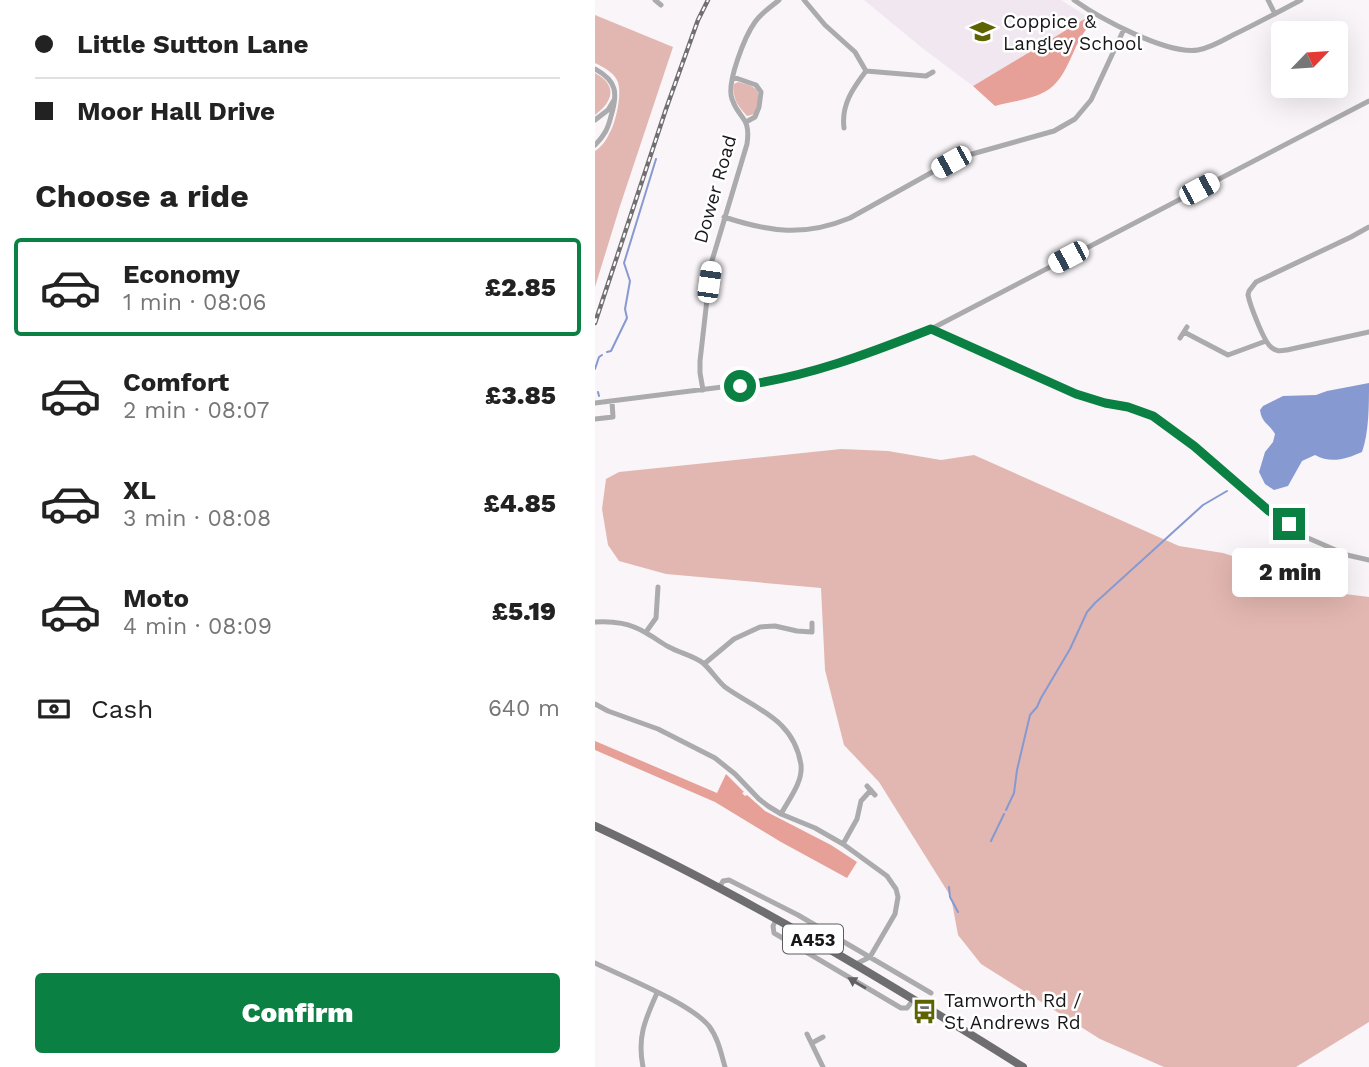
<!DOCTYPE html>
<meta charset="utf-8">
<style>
body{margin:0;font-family:"Work Sans",sans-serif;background:#f6f6f6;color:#222;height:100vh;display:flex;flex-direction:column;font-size:26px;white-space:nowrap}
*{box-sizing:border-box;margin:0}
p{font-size:23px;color:#767676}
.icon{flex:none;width:38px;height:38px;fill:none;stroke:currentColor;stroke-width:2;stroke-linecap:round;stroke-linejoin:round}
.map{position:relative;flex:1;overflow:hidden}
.panel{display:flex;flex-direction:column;background:#fff;width:595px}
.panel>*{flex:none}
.banner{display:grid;align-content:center;height:154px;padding:0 35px;background:#fff}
.needle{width:46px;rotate:65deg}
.fabs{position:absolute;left:676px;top:21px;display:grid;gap:14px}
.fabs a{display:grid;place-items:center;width:77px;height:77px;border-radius:7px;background:#fff;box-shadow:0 7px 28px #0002;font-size:35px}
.end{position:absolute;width:32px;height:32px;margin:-16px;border:9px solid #0b8043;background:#fff;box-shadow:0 0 0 4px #fff}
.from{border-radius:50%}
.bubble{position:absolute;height:49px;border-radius:7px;background:#fff;box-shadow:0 7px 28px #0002;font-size:23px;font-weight:800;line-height:49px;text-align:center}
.car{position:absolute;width:21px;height:42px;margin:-21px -10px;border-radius:9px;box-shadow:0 0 5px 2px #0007;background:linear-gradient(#fff 24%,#345 0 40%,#fff 0 76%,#345 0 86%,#fff 0)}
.banner b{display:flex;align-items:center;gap:24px;height:66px;font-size:26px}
.banner b+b{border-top:2px solid #e0e0e0}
.banner i{width:18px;height:18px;background:#222}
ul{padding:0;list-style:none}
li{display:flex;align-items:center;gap:21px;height:98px;margin:0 14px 10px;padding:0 21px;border:4px solid transparent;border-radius:7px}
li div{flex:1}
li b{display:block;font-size:26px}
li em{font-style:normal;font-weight:800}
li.active{border-color:#0b8043}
li>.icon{width:63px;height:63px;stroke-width:1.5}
h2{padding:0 35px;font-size:32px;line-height:84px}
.pay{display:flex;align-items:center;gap:18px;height:77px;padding:0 35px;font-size:26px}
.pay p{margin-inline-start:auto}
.cta{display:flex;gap:14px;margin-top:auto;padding:14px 35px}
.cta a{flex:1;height:80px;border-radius:7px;background:#0b8043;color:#fff;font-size:28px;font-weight:800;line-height:80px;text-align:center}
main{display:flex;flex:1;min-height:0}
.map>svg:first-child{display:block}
.built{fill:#f1e7f0}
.green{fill:#e3b7b1}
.forest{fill:#e6a097}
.water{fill:#8699d0}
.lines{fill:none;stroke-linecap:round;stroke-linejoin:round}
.stream{stroke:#8699d0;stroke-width:2}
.street{stroke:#ababad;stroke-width:5}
.primary{stroke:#6e6d70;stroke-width:8}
.rail-casing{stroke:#726f71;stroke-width:4.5}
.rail{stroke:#fff;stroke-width:2;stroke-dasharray:5;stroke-linecap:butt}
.oneway{fill:#626062}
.route{stroke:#0b8043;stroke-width:9}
.labels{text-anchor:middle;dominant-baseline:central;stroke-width:5;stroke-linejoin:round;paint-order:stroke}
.shield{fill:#fff;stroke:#5d5c5d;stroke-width:2}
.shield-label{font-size:18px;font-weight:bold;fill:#181618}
.poi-label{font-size:19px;fill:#181618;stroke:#fff;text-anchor:start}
.street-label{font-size:19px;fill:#181618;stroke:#fff}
</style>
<main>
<section class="panel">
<div class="banner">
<b><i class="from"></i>Little Sutton Lane</b>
<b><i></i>Moor Hall Drive</b>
</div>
<h2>Choose a ride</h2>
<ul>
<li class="active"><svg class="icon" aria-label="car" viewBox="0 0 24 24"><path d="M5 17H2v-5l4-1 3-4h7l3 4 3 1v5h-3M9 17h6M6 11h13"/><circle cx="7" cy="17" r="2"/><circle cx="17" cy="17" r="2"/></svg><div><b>Economy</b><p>1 min · 08:06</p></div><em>£2.85</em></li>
<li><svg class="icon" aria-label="car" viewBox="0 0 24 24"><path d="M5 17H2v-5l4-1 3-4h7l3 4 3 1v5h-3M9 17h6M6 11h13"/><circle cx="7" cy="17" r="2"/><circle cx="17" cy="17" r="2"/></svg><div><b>Comfort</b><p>2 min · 08:07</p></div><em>£3.85</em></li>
<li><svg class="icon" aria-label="car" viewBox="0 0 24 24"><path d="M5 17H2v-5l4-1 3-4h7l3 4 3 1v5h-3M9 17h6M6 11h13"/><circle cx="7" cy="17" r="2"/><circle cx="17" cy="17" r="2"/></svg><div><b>XL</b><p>3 min · 08:08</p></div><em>£4.85</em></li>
<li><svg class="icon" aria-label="car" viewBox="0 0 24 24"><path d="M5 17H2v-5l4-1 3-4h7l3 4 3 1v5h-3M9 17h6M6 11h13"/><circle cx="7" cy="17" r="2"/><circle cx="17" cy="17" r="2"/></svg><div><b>Moto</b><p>4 min · 08:09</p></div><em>£5.19</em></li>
</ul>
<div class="pay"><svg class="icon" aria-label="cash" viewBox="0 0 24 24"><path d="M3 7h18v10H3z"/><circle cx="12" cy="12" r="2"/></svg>Cash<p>640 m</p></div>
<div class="cta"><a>Confirm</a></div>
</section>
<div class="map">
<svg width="774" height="1067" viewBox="0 0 774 1067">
<rect width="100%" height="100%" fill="#f9f5f8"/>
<path class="built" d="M 269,0 L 466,0 L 493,17 L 378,86 L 326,47 Z"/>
<path class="green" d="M 0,15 L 78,47 L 25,206 L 0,287 L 0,151 C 6,147 11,141 14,134 C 21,123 28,91 22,80 C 18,72 8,67 0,63 Z
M 0,73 C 23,85 18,102 0,115 Z
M 143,82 C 168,88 165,92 160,114 L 152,116 C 143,106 137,99 139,84 Z
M 246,449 L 293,451 L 346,460 L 379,455 L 584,546 L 628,553 L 673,567 L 742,593 L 774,597 L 774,1022 L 701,1067 L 569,1067 L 505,1039 L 386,964 L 363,935 L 356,897 L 319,838 L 284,782 L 249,745 L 230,670 L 226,588 L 71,574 L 24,561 L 13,545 L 7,509 L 11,479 L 24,472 Z"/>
<path class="forest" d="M 493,17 L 499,21 C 479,38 476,70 458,86 C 444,99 418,101 400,106 L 378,86 Z
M 0,741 L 122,793 L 131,774 L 149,792 L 147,793 L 150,796 L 152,795 L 170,811 L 236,845 L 262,862 L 252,878 L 186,842 L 120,802 L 0,750 Z"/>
<path class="water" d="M 774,383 C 774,405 774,433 767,452 C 751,459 736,464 720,455 L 707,461 L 693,486 L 679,490 L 670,484 L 664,472 L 670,452 L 678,442 L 680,434 C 674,423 667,424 665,410 L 668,406 L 688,396 L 721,395 L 732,391 Z"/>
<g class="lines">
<path class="stream" d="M 12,352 L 16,351 L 32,318 L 30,309 L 35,281 L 29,263 L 61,159
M 0,369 L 4,357 L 7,355
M 3,392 L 4,396
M 411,810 L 419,793 L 422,770 L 435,715 L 442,707 L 446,698 L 475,649 L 492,612 L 500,603 L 608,505 L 632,491
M 396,841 L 409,814
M 354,887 L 355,897 L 363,912"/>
<path class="street" d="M 60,0 L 66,5
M 209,0 L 230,25 L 260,52 L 271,71 L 331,76 L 338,72
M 479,0 C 504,18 572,55 603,50 C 615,48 627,41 638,35 C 661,24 683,12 706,0
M 673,0 L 680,14
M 0,69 C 22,81 23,93 16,116 C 13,129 9,136 0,145
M 138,77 L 161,85 L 166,92 L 164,107 L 160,117 L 151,122
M 0,120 L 13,110 L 19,100
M 249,128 C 246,105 258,88 271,71
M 129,217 C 175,232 209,237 255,218 L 359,160 L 370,156 L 459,131 L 480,119 L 496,100 L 529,29
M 774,227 L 756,237 L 661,282 L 654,291 L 653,295 C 655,305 669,342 676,347 C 681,352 686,351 692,350 L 774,332
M 336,329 L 481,395 L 510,403 L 533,407 L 558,416 L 599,446 L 674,511 L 713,538 L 752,555 L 774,560
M 589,332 L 633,355 L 671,341
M 585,338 L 592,327
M 108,390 L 105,373 L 105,361 L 116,264 L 152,144 C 156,116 144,120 137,99 C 131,83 150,36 160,22 C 166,13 176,7 184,0
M 0,403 L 175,381 L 232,368 L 259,359 L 336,329 L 774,101
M 0,419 L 18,417 L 17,402
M 0,622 C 19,621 35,623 51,633 C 59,637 66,643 74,647 C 85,653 99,656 108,663 C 116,670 122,680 130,687 C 162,710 199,719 206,765 C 208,782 194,799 186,814
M 51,632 L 61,618 L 63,587
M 109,664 L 139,639 L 165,627 L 180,626 L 202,631 L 217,632 L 217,623
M 0,704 L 13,711 L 63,729 L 120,758 L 140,774 L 164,799 L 173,806 L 186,814 L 220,828 L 248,844 L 292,876 L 301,889 L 303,897 L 300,914 L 275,957 L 261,964
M 272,786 L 280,795
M 248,844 L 262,819 L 266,801 L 276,790
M 124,888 L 128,881 L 134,880 L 203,915 L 336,993
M 182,918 L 178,926 L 179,933 L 306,1008 L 312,1008 L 319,999
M 0,963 C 29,977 95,1003 114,1026 C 123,1038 126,1053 130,1067
M 212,1034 L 228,1067
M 217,1043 L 228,1037
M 48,1067 C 42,1037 50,1020 62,993"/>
<path class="primary" d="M 0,826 C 149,895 289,980 428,1067"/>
<defs>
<path id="rail" d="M 0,323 L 71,109 L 103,20 L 113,0"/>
</defs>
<use href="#rail" class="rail-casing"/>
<use href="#rail" class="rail"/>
</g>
<defs><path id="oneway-solid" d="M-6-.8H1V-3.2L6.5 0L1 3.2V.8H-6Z" transform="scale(1.75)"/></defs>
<use class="oneway" href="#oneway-solid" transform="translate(262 983) rotate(-149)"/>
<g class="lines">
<path class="route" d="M 145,386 C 215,376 270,355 336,329 L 481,394 L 510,403 L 533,407 L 558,416 L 599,446 L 674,511 L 694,524"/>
</g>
<defs>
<symbol id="school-bare" viewBox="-9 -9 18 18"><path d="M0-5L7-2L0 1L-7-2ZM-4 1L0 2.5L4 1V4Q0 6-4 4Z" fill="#5c6300" stroke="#fff" stroke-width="2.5" paint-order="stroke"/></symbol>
<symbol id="bus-bare" viewBox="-9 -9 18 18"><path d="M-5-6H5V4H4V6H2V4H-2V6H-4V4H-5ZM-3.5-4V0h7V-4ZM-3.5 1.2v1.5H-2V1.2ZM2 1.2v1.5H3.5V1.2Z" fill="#5c6300" stroke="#fff" stroke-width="2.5" paint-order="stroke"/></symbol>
</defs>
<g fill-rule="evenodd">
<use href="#school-bare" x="370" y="14" width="35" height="35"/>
<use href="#bus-bare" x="312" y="994" width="35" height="35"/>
</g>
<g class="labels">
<rect class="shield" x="188" y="924.5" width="60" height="29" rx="5"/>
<g class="shield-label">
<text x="218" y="939">A453</text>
</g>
<g class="poi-label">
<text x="408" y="21">Coppice &amp;<tspan x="408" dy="22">Langley School</tspan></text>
<text x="349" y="1000">Tamworth Rd /<tspan x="349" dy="22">St Andrews Rd</tspan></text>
</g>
<g class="street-label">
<text transform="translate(120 189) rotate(-74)">Dower Road</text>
</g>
</g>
</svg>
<div class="fabs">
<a><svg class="needle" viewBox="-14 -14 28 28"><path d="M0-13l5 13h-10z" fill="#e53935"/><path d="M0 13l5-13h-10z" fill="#767676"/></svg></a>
</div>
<i class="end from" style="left:145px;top:386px"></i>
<i class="end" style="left:694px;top:524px"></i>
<div class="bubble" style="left:637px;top:548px;width:116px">2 min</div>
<i class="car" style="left:356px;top:162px;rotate:241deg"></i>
<i class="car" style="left:604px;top:189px;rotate:62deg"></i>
<i class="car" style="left:473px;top:257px;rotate:242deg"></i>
<i class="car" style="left:114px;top:282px;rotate:8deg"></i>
</div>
</main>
